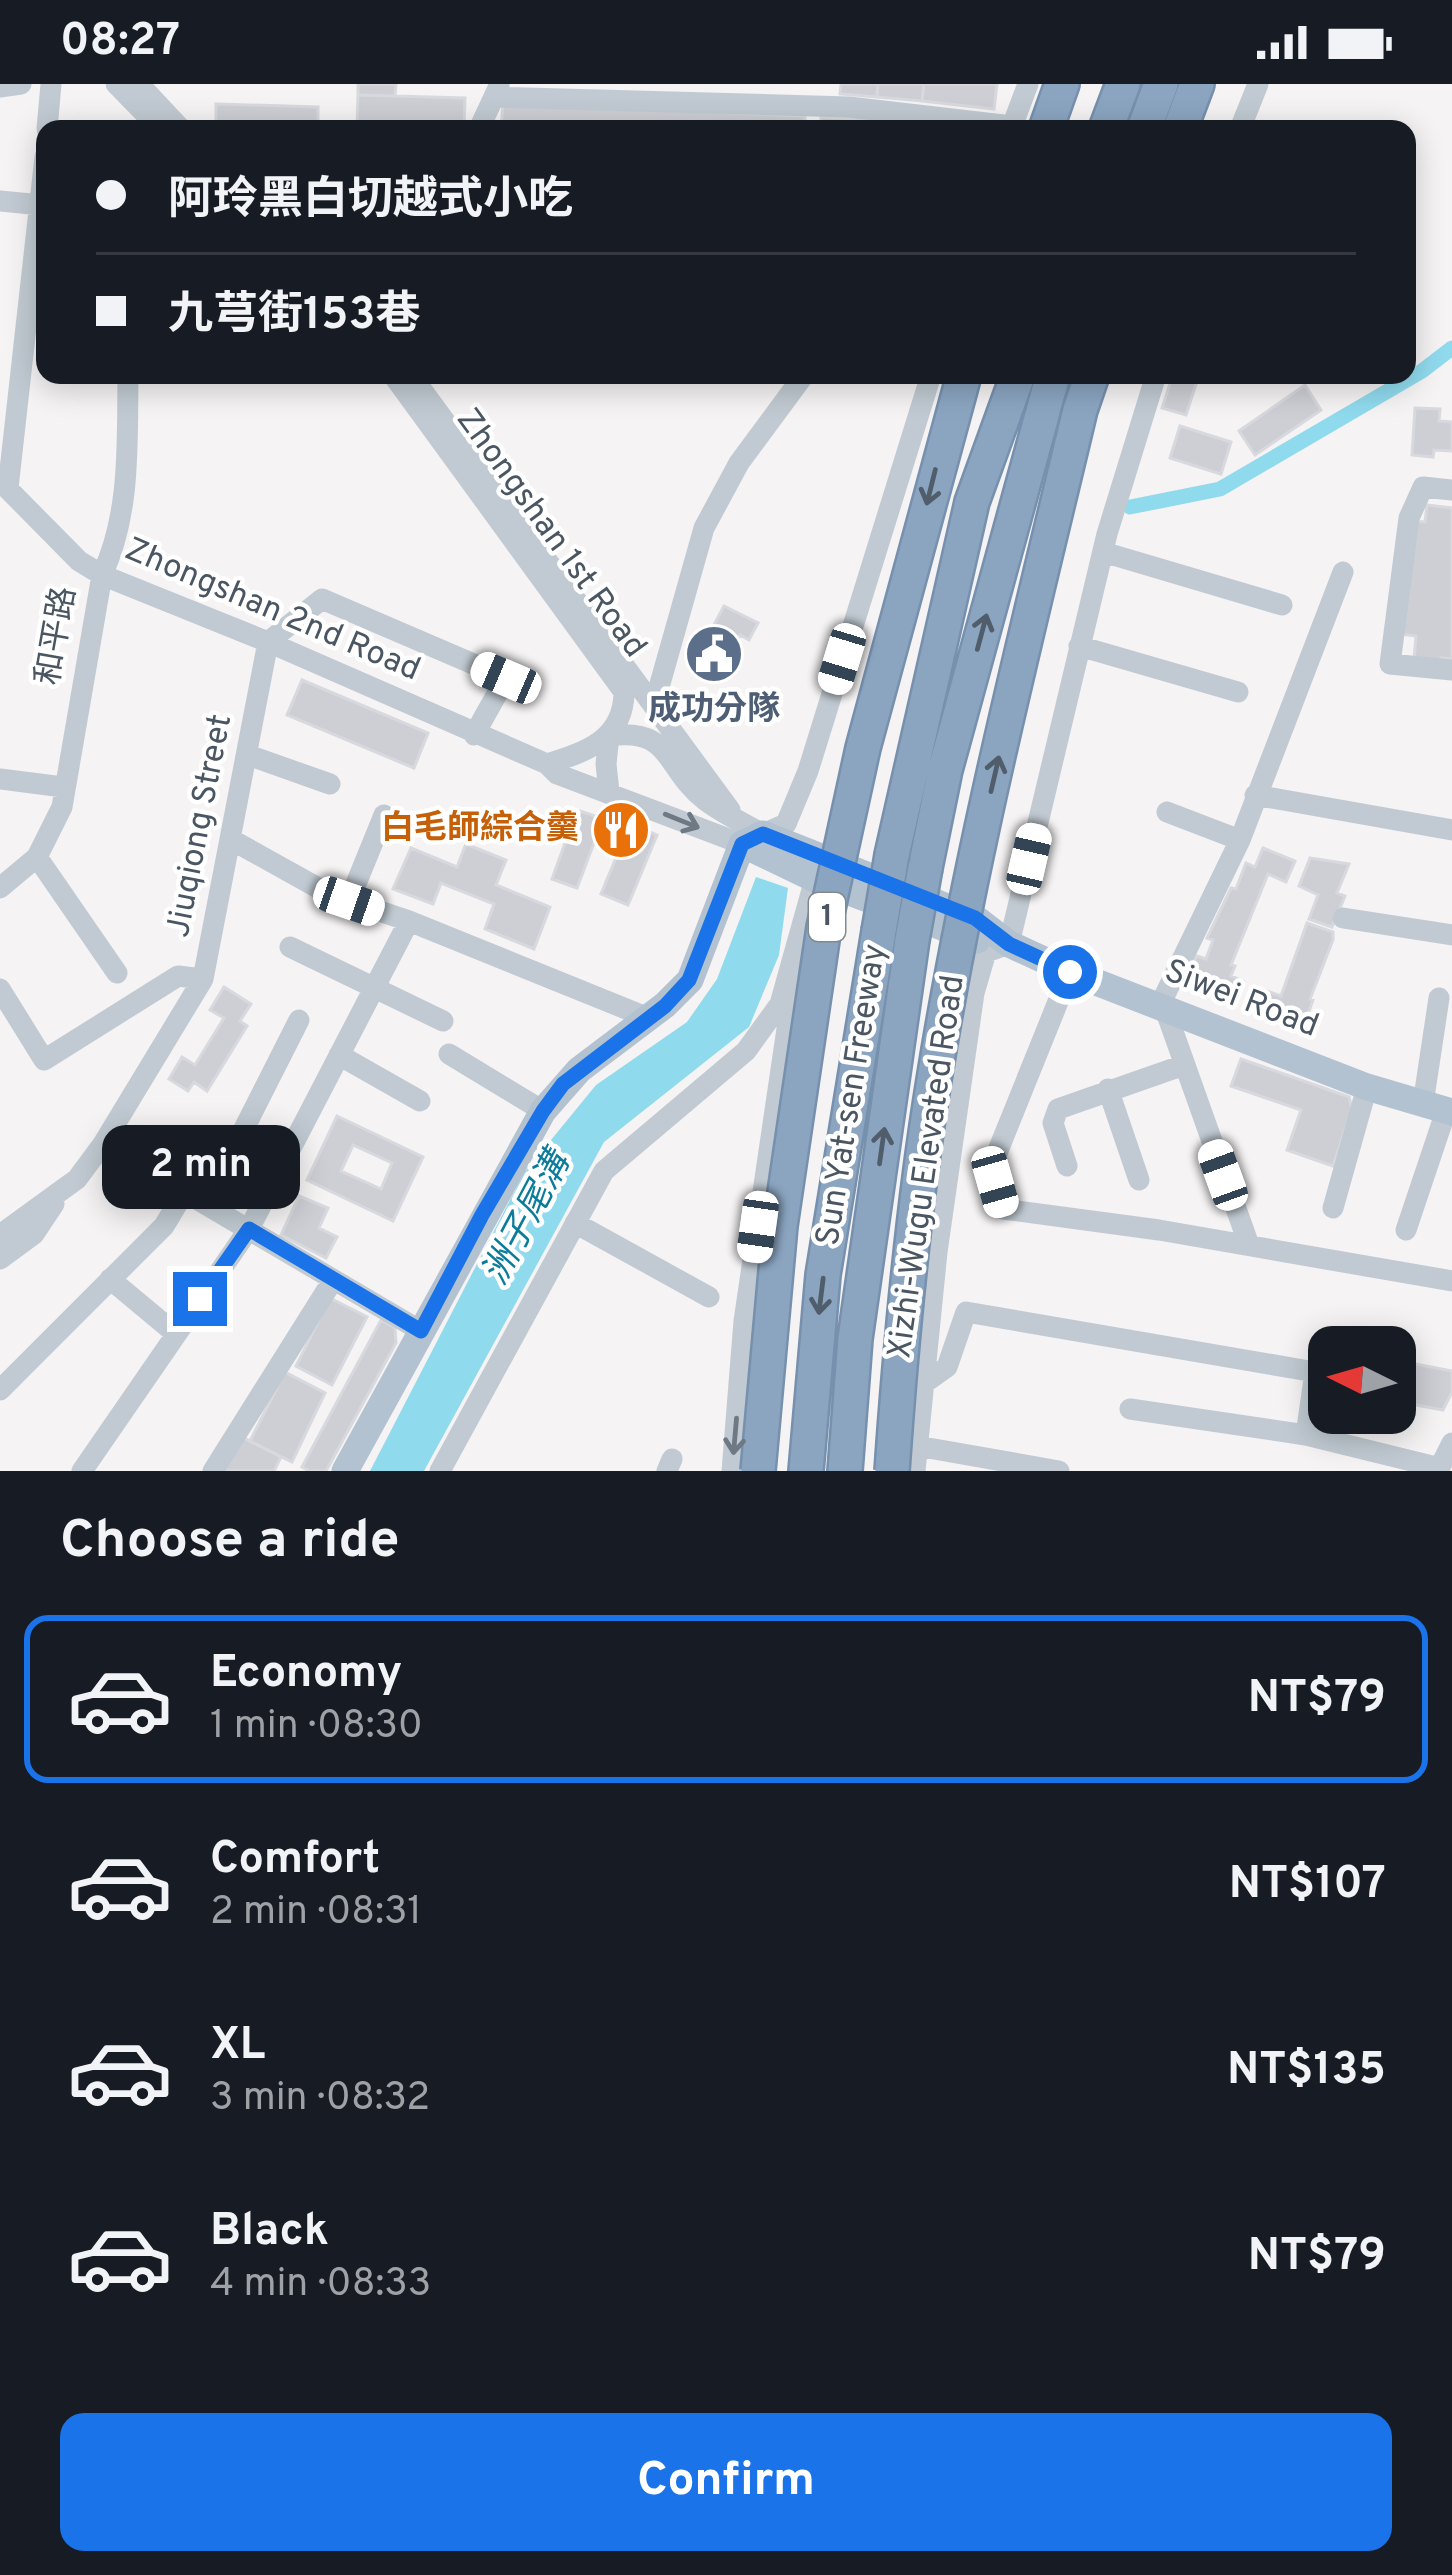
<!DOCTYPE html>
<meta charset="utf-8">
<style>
body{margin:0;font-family:Overpass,"Noto Sans TC",sans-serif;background:#242831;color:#f1f3f6;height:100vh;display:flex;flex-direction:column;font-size:45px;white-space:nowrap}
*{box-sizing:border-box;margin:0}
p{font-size:39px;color:#9ea1a6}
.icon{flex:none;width:66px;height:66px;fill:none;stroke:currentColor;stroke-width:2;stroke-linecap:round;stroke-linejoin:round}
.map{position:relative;height:1387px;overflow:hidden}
.drawer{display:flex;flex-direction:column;background:#171b24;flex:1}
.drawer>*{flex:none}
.top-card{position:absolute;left:36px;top:36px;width:1380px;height:264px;border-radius:24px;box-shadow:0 6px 30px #0003;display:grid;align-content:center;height:264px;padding:0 60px;background:#171b24}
.needle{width:78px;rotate:275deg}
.tools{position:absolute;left:1308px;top:1242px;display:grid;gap:24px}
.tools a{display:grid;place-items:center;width:108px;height:108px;border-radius:24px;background:#171b24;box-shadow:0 6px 30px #0003;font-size:60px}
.end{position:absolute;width:54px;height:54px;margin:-27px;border:15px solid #1a73e8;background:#fff;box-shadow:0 0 0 6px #fff}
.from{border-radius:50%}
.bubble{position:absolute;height:84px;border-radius:24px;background:#171b24;box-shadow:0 6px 30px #0003;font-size:39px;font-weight:700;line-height:84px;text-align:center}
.car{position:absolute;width:36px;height:72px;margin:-36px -18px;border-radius:15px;box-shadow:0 0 9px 3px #0007;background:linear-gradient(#fff 24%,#345 0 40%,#fff 0 76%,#345 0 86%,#fff 0)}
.top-card b{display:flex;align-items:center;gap:42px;height:114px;font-size:45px}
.top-card b+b{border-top:3px solid #363941}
.top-card i{width:30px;height:30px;background:#f1f3f6}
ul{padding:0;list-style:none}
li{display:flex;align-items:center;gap:36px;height:168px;margin:0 24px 18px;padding:0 36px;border:6px solid transparent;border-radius:24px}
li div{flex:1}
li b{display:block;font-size:45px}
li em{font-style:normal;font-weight:700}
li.selected{border-color:#1a73e8}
li>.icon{width:108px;height:108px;stroke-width:1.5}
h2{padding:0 60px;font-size:54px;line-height:144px}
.primary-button{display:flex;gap:24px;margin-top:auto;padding:24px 60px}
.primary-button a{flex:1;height:138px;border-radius:24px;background:#1a73e8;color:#fff;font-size:48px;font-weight:700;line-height:138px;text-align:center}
.status{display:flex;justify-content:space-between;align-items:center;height:84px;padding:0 60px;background:#171b24;direction:ltr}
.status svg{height:33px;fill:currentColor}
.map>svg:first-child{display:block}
.water{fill:#90daee}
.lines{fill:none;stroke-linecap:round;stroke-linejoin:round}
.canal{stroke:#90daee;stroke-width:15}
.building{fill:#cdcfd5;stroke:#d7d9de;stroke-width:3;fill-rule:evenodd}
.highway-casing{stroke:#7690ad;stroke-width:38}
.minor{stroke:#c1cad2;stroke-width:21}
.major{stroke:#b3c2d1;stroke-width:27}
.highway{stroke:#8ba5c1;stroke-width:33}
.highway-bridge-casing{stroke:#7690ad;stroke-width:38;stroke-linecap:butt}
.highway-bridge{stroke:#8ba5c1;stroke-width:33}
.oneway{stroke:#505e6b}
.oneway2{stroke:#6e7983}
.route{stroke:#1a73e8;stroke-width:15}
.labels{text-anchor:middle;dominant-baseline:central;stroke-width:9;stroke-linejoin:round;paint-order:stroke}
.shield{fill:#fff;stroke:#808990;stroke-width:3}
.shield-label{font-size:30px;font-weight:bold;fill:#4a5661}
.street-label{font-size:33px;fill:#4a5661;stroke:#fff}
.service-label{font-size:33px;font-weight:bold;fill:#4e5e75;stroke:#fff}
.food-label{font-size:33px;font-weight:bold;fill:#c56008;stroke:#fff;text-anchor:end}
.water-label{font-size:36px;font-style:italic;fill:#0c7c9b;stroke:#fff}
</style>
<div class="status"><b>08:27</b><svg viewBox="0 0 49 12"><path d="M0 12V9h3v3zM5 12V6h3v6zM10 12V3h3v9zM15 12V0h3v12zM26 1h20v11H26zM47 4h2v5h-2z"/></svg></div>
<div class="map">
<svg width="1452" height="1387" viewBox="0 0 1452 1387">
<rect width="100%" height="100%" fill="#f5f3f3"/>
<path class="water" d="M 756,793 L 788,804 L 779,871 L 749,943 L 604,1058 L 424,1387 L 370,1387 L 524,1089 L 596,1001 L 687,938 L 717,895 Z"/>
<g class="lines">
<path class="canal" d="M 1130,423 L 1220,405 L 1422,287 L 1452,264"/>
</g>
<path class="building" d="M 358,0 L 396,0 L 395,12 L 358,11 Z
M 841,0 L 878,0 L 877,13 L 840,10 Z
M 878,0 L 924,0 L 922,17 L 877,13 Z
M 924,0 L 997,0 L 994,25 L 922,17 Z
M 358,11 L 465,14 L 464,43 L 357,45 Z
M 503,19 L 805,32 L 805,45 L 501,45 Z
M 216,20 L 318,23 L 318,45 L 216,45 Z
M 821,33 L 930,39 L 930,45 L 820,45 Z
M 1173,291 L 1199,291 L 1186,331 L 1162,324 Z
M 1305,301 L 1321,326 L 1255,371 L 1239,347 Z
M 1415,324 L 1440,325 L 1439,337 L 1452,338 L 1452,367 L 1434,366 L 1433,373 L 1412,371 Z
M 1180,342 L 1231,358 L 1221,390 L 1170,374 Z
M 1427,421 L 1452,424 L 1452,575 L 1441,574 L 1441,579 L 1414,576 L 1416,552 L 1399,550 L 1411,437 L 1425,438 Z
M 724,522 L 758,539 L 749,556 L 740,551 L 717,597 L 691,584 Z
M 302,596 L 428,649 L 414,684 L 287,631 Z
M 577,726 L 603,735 L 577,804 L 552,795 Z
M 630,740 L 657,751 L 628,821 L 601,810 Z
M 466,760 L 506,776 L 496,801 L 550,823 L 534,865 L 485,845 L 494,820 L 441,799 L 433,820 L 393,805 L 411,764 L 457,783 Z
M 1263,764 L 1295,777 L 1286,798 L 1268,790 L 1231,881 L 1235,882 L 1231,892 L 1243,897 L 1235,916 L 1191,898 L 1188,904 L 1180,899 L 1197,872 L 1206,875 L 1213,856 L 1207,854 L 1231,804 L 1236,805 L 1246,779 L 1255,783 Z
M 1310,774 L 1349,780 L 1337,809 L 1345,812 L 1332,843 L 1309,835 L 1318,811 L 1299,802 Z
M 1307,839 L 1333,848 L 1333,856 L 1310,915 L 1313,916 L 1304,941 L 1257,925 L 1264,906 L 1281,912 Z
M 224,903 L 251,920 L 240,937 L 247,942 L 207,1007 L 194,998 L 188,1007 L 169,995 L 182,973 L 195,981 L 224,934 L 210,926 Z
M 1241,975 L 1349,1013 L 1352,1025 L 1333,1082 L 1287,1066 L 1301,1026 L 1231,1002 Z
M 337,1032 L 423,1073 L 393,1137 L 307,1096 ZM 353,1061 L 392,1079 L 381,1105 L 341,1087 Z
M 299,1112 L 328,1124 L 319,1144 L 337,1153 L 326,1174 L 281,1151 Z
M 330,1214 L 367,1233 L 332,1301 L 296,1282 Z
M 381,1236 L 395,1244 L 396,1259 L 326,1387 L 309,1387 L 302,1383 Z
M 1395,1276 L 1452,1287 L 1452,1308 L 1443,1326 L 1395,1317 Z
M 285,1288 L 325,1309 L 292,1378 L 250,1357 Z
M 240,1352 L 281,1373 L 274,1387 L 222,1387 Z"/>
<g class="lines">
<defs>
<path id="highway" d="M 1046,45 L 1062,0
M 1106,45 L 1123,0
M 1144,45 L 1161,0
M 1180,45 L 1197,0
M 892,771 L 972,418 L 1018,291
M 925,784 L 945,686 L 1053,291
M 806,1387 L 823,1191 L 879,847
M 845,1387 L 855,1255 L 912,856"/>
</defs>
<use href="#highway" class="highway-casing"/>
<path class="minor" d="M 116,0 L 160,45
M 139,0 L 181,45
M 0,3 L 21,0
M 494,13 L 849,23 L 1012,42
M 47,45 L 51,0
M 479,45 L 499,2
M 1011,45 L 1028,0
M 1240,45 L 1258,0
M 0,117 L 41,121
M 393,291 L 624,608 C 624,655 586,668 547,680
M 411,291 L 730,726
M 0,397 L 79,477 L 102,491 L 268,558 L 547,680 L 557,690 L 742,760
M 8,404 L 45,73
M 1452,406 L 1423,403 L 1409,434 L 1390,580 L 1452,586
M 1103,468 L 1282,521
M 268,558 L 322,515 L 506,594 L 474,651
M 1079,562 L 1238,608
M 654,621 L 704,444 L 739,379 L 804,291
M 609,652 C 673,643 664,685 705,716 C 722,729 743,739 763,750 L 786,740 L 808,687 L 931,291
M 609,652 L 606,680 L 609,708
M 248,671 L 330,700
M 0,695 L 63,703
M 1255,711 L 1452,746
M 1167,728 L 1240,756
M 232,756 L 329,810 L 409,837 L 646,933
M 37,773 L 117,889
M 0,804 L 37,773 L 62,723 L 102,491 C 131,429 127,359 128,291
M 349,817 L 384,731
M 1343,834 L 1452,851
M 290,863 L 443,937
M 1070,888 L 995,1074 L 995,1098 L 1003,1125 L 1159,1146 L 1452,1197
M 0,905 L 44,976 L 178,892 L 203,895
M 1159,923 L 1240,756 L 1343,488
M 1165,925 L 1249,1161
M 449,970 L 543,1027
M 339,971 L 420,1017
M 1108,1005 L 1139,1096
M 1423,1020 L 1439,914
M 103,1060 L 421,1247
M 1067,1082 L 1053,1039 L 1058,1025 L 1184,981
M 206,1120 L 299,936
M 1333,1124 L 1367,1003
M 575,1139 L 709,1213
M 1406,1146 L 1446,1027
M 0,1151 L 77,1095 L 103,1060 L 203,895 L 268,558
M 0,1175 L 34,1150 L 54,1120
M 110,1195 L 176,1250
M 923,1300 L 947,1283 L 966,1228 L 1315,1288 L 1306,1351
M 0,1306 L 164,1142 L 185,1107
M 1130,1325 L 1306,1351 L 1440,1384
M 917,1362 L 1059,1387
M 82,1387 L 249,1145 L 409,837
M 213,1387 L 333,1196
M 440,1387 L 604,1087 L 746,967 L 780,920 L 815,795
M 667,1387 L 672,1375
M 732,1387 L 744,1237 L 793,904
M 915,1387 L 937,1168 L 974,909 L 986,868 L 1009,860 L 1107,450 L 1156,291
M 1438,1387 L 1452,1359"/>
<path class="major" d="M 742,760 L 815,795 L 977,856
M 345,1387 L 543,1027 L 579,986 L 665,921 L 690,896 L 742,760 L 763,750 L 975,834 L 1009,860 L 1070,888 L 1367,1003 L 1452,1028"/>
<use href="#highway" class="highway"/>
<defs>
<path id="highway-bridge" d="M 879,847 L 892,771
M 912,856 L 925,784
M 758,1387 L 780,1142 L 824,843 L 863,664 L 964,291
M 892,1387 C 901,1257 913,1125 934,996 C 970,771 1027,548 1080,326 L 1092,291"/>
</defs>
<use href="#highway-bridge" class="highway-bridge-casing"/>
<use href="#highway-bridge" class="highway-bridge"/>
</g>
<defs><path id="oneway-shaft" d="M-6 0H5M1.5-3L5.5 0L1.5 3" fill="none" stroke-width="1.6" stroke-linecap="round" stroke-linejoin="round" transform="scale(3)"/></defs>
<g class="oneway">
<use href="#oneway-shaft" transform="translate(931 403) rotate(104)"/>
<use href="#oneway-shaft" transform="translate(982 548) rotate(-75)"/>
<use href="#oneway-shaft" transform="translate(995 690) rotate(-77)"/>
<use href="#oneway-shaft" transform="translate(882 1062) rotate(-82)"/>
<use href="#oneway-shaft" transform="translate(821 1212) rotate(97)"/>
</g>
<g class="oneway2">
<use href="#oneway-shaft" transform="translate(682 737) rotate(22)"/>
<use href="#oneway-shaft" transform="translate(735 1352) rotate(95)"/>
</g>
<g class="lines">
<path class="route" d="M 200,1215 L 249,1145 L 421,1247 L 482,1131 L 543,1027 L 563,1000 L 665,922 L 689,896 L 742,760 L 763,750 L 975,834 L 1009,860 L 1070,888"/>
</g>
<defs>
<symbol id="civic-disc" viewBox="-11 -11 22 22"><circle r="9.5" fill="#5c6f8a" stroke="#fff"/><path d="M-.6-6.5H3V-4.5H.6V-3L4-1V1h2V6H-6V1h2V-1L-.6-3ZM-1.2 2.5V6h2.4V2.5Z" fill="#fff"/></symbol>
<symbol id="restaurant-disc" viewBox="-11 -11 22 22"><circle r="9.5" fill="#e8710a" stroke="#fff"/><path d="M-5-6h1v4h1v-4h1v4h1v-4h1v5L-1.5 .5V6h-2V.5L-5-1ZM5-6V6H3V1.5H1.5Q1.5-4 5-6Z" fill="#fff"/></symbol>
</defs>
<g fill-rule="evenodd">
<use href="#civic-disc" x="681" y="537" width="66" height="66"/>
<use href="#restaurant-disc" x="588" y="713" width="66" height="66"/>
</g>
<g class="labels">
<rect class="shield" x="809" y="809" width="36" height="48" rx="9"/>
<g class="shield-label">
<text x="827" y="833">1</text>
</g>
<g class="street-label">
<text transform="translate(550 450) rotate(54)">Zhongshan 1st Road</text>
<text transform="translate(272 527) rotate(23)">Zhongshan 2nd Road</text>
<text transform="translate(58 552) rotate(-80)">和平路</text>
<text transform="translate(201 742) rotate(-79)">Jiuqiong Street</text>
<text transform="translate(1241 916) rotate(21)">Siwei Road</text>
<text transform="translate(853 1011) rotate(-81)">Sun Yat-sen Freeway</text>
<text transform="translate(928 1083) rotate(-82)">Xizhi-Wugu Elevated Road</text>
</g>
<g class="service-label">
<text x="714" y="627">成功分隊</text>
</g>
<g class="food-label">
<text x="579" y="746">白毛師綜合羹</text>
</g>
<g class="water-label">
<text transform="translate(528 1135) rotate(-62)">洲子尾溝</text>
</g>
</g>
</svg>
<div class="tools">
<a><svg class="needle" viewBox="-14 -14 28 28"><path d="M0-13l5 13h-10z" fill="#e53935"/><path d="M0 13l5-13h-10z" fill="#9ea1a6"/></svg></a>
</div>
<i class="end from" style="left:1070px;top:888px"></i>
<i class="end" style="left:200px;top:1215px"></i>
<div class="bubble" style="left:102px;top:1041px;width:198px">2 min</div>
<i class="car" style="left:842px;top:575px;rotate:197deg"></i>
<i class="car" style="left:506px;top:594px;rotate:293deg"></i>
<i class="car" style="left:1029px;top:775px;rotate:13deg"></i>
<i class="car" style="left:349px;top:817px;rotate:109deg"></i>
<i class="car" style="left:1223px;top:1091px;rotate:340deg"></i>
<i class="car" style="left:995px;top:1098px;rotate:164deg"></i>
<i class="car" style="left:758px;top:1143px;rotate:188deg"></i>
<div class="top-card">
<b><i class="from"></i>阿玲黑白切越式小吃</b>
<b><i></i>九芎街153巷</b>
</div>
</div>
<section class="drawer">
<h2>Choose a ride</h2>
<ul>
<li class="selected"><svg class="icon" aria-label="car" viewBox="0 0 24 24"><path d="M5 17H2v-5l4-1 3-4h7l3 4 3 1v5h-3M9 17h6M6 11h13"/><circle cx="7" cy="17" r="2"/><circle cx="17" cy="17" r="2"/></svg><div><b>Economy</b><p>1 min · 08:30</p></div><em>NT$79</em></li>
<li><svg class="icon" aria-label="car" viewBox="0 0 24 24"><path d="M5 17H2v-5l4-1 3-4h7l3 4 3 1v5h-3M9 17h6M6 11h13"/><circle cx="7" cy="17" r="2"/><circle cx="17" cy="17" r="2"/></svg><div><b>Comfort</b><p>2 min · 08:31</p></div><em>NT$107</em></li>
<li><svg class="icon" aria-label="car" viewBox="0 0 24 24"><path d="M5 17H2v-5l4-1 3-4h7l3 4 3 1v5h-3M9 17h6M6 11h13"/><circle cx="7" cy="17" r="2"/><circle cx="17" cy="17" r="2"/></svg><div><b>XL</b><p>3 min · 08:32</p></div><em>NT$135</em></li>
<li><svg class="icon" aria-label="car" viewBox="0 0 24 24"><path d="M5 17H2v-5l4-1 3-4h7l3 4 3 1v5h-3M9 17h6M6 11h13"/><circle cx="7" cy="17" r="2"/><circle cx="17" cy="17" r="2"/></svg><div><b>Black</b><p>4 min · 08:33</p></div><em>NT$79</em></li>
</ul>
<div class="primary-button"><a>Confirm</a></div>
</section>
